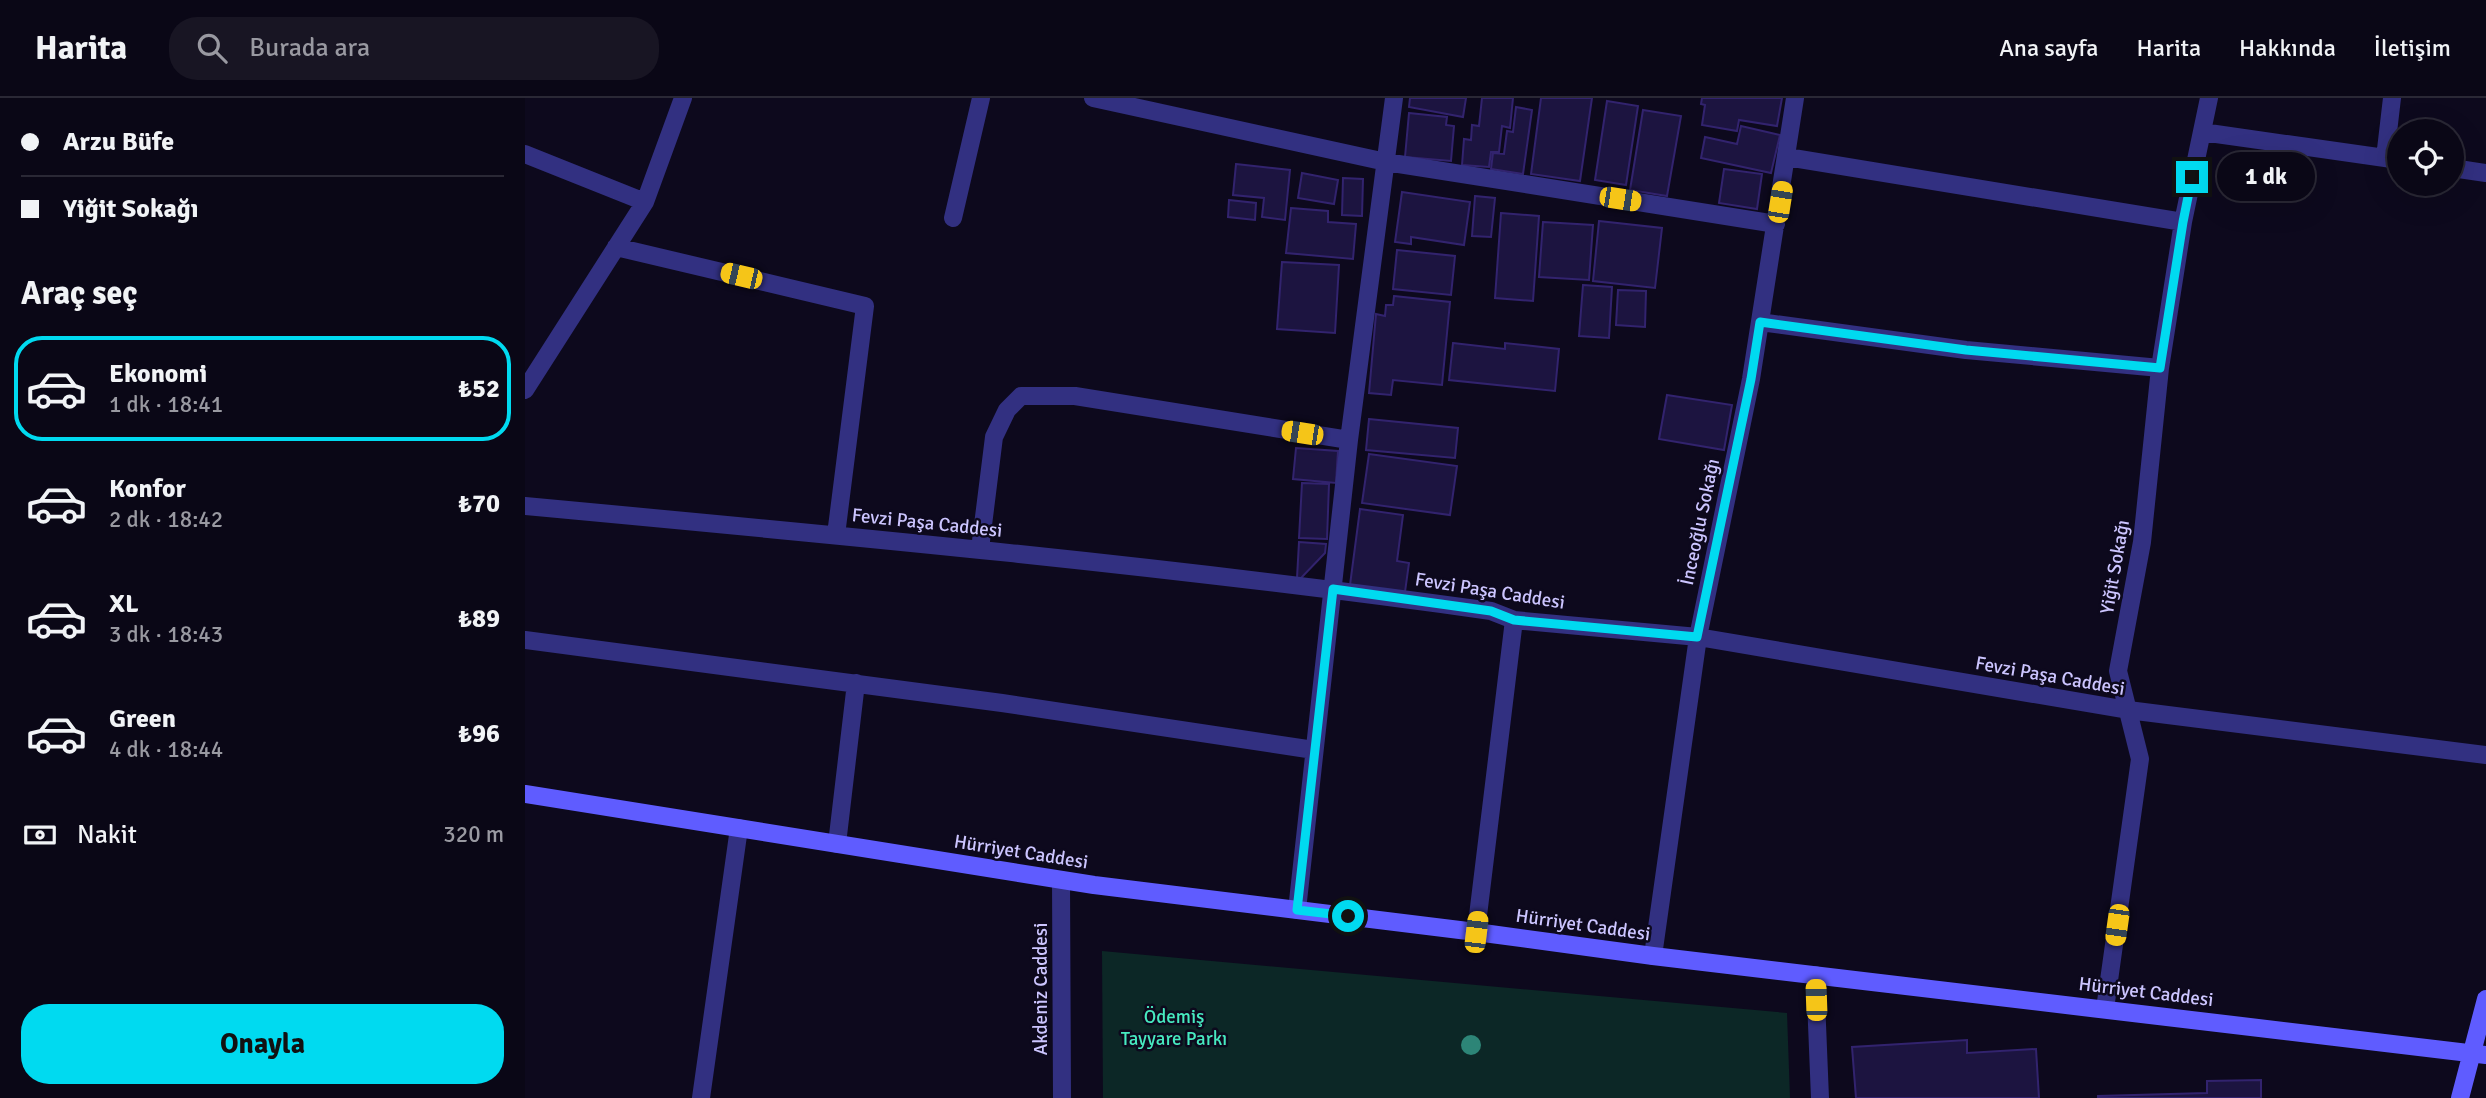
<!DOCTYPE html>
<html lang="tr">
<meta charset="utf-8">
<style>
body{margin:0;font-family:Signika,sans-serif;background:#181523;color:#f1f3f6;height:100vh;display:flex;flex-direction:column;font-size:26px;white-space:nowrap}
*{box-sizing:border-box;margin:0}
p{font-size:23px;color:#9999a1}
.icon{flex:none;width:38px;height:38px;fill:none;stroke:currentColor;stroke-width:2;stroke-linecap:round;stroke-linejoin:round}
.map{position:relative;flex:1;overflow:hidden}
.sheet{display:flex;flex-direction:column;background:#0a0716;width:525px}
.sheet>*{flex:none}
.guide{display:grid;align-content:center;height:154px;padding:0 21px;background:#0a0716}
.buttons{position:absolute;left:1862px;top:21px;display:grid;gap:14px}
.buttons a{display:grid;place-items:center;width:77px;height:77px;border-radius:50%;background:#0a0716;box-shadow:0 7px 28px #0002,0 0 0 2px #2a2835;font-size:35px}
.end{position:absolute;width:32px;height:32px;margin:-16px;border:9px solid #00daf0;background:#111;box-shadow:0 0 0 4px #111}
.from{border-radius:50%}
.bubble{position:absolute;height:49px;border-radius:24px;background:#0a0716;box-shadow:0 7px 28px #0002,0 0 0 2px #2a2835;font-size:23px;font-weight:700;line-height:49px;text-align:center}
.car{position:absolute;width:21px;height:42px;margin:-21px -10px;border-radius:9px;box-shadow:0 0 5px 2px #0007;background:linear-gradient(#f5c518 24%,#345 0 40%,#f5c518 0 76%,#345 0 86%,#f5c518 0)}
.guide b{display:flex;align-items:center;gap:24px;height:66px;font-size:26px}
.guide b+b{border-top:2px solid #2a2835}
.guide i{width:18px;height:18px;background:#f1f3f6}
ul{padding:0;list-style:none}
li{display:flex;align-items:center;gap:21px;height:105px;margin:0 14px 10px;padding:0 7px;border:4px solid transparent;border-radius:28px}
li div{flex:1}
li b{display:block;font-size:26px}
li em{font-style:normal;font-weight:700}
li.selected{border-color:#00daf0}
li>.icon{width:63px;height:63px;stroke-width:1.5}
h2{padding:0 21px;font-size:32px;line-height:84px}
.pay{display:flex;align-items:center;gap:18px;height:77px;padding:0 21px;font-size:26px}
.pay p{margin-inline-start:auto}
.action{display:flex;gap:14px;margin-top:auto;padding:14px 21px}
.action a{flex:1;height:80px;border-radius:28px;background:#00daf0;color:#111;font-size:28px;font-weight:700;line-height:80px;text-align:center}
header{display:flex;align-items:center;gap:42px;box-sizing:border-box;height:98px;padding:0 35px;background:#0a0716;border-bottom:2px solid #2a2835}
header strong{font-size:33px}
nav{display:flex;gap:38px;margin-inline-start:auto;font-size:24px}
.search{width:490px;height:63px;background:#181523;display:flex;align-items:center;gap:18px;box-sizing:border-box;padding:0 24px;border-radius:28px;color:#9999a1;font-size:26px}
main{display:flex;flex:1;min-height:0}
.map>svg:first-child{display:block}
.green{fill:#0c2726}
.building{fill:#1c1440;stroke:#32236e;stroke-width:2}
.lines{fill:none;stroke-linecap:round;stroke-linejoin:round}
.street{stroke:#323081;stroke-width:18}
.secondary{stroke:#5f5cff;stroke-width:18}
.tree{fill:#2d8577}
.route{stroke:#00daf0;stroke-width:9}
.labels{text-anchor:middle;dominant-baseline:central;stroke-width:5;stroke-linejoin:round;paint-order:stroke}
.street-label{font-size:19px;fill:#ccc5ff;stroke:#0d091d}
.park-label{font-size:19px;fill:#47eac0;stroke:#0d091d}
</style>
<header>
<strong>Harita</strong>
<div class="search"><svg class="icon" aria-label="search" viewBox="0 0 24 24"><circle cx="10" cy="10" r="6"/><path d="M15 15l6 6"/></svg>Burada ara</div>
<nav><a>Ana sayfa</a><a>Harita</a><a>Hakkında</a><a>İletişim</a></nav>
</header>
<main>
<section class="sheet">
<div class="guide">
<b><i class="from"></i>Arzu Büfe</b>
<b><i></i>Yiğit Sokağı</b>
</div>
<h2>Araç seç</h2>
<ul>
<li class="selected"><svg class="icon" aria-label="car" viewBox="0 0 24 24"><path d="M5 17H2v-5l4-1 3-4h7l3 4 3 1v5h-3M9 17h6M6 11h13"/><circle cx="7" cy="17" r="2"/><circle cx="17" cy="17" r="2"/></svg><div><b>Ekonomi</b><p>1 dk · 18:41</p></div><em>₺52</em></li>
<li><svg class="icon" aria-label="car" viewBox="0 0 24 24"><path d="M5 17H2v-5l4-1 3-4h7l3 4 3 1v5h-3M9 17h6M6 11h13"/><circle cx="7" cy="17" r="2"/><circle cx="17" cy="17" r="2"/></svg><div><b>Konfor</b><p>2 dk · 18:42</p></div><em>₺70</em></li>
<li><svg class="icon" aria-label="car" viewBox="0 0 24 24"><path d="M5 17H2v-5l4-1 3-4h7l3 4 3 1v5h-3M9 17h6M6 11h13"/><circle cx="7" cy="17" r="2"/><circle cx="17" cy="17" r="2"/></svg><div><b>XL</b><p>3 dk · 18:43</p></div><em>₺89</em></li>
<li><svg class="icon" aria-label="car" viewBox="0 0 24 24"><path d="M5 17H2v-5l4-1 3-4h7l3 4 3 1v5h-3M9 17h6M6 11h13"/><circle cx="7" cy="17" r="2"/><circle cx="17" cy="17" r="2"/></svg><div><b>Green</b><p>4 dk · 18:44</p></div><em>₺96</em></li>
</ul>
<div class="pay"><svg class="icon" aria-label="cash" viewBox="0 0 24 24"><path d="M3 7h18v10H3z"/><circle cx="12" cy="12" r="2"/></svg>Nakit<p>320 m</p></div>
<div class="action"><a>Onayla</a></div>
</section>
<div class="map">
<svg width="1961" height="1000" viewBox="0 0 1961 1000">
<rect width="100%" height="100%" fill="#0d091d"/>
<path class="green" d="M 577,853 L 1262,915 L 1265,1000 L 578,1000 Z"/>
<path class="building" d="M 885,0 L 941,0 L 938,19 L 884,9 Z
M 957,0 L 988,0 L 985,30 L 977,28 L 974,54 L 966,54 L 964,69 L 937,67 L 939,41 L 946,42 L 947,27 L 954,28 Z
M 1016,0 L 1067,0 L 1055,83 L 1006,76 Z
M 1177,0 L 1257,0 L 1252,28 L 1214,22 L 1212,33 L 1177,27 L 1180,7 L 1176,6 Z
M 1082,3 L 1113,8 L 1101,87 L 1070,82 Z
M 991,9 L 1007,12 L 998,76 L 966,71 L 968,55 L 979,56 L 982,33 L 988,34 Z
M 1118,12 L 1156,18 L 1142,98 L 1105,92 Z
M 884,15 L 922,19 L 921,27 L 929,28 L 926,63 L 880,59 Z
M 1216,28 L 1255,37 L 1246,75 L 1176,60 L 1180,39 L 1212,46 Z
M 711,66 L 765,72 L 760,122 L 737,119 L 739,100 L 708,97 Z
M 1199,71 L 1237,76 L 1232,111 L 1194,105 Z
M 777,75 L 813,82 L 809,106 L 773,100 Z
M 818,80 L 838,81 L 837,118 L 817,117 Z
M 877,94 L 945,104 L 939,147 L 886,139 L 886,146 L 870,144 Z
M 950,98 L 970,100 L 966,139 L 947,138 Z
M 704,102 L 731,105 L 730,122 L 703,119 Z
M 766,110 L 803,113 L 803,124 L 831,126 L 828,161 L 761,155 Z
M 976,115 L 1014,118 L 1008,203 L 970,200 Z
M 1074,123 L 1137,130 L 1130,190 L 1068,183 Z
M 1018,124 L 1068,127 L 1064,182 L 1014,179 Z
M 872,152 L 930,158 L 926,197 L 868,191 Z
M 757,164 L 814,167 L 810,235 L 752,231 Z
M 1058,187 L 1087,189 L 1084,240 L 1054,238 Z
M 1093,192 L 1121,193 L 1120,229 L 1091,227 Z
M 869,198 L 925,204 L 917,287 L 868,282 L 866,297 L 844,295 L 851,216 L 860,218 L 861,207 L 868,207 Z
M 928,245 L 980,251 L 980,245 L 1034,251 L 1030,293 L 924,282 Z
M 1142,297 L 1207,307 L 1199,352 L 1134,341 Z
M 844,321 L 933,330 L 930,360 L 841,352 Z
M 771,350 L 813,353 L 811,385 L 768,381 Z
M 844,356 L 932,368 L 925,417 L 837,405 Z
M 777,385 L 804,386 L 802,441 L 774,440 Z
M 835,411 L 878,417 L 872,463 L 884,465 L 880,494 L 825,487 Z
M 774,444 L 801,446 L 800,455 L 776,480 L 772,480 Z
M 1442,942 L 1442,955 L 1511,951 L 1514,1000 L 1331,1000 L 1327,949 Z
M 1736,982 L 1736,1000 L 1573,1000 L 1573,998 L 1682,995 L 1682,983 Z"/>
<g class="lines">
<path class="street" d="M 568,0 L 861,64 L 1251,126
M 1677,34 L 1874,62
M 0,56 L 120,104
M 1262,59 L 1658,124
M 1860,60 L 1867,0
M 1927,70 L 1961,75
M 428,120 L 456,0
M 91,149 L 340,208 L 311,437
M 1235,224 L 1441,252 L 1635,270
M 0,292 L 120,104 L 158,0
M 0,408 C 323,438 645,468 966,513 L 989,522 L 1173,539 L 1603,612 L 1961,657
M 455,451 L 469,339 L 482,312 L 496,298 L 550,298 L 824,342
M 0,542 L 477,605 L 789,652
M 312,746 L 331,585
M 536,782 L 537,1000
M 772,812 L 824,342 L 869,0
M 951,834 L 989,522
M 1128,858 L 1173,539 L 1226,281 L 1270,0
M 1290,877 L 1295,1000
M 1580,911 L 1615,661 L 1593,573 L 1617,444 L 1635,270 L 1658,124 L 1684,0
M 176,1000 L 214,730"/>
<path class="secondary" d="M 0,696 L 569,787 L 951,834 L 1128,858 L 1961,957
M 1935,1000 L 1961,901"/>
</g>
<circle class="tree" cx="946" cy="947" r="10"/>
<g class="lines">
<path class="route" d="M 823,818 L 772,812 L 808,491 L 966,513 L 989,522 L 1172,539 L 1226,281 L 1235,224 L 1441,252 L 1635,270 L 1658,124 L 1667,79"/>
</g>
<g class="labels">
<g class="street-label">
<text transform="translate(1175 424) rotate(-78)">İnceoğlu Sokağı</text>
<text transform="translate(402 425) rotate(6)">Fevzi Paşa Caddesi</text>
<text transform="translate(1590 469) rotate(-80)">Yiğit Sokağı</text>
<text transform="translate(965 493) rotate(9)">Fevzi Paşa Caddesi</text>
<text transform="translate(1525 578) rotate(10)">Fevzi Paşa Caddesi</text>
<text transform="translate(496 754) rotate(9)">Hürriyet Caddesi</text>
<text transform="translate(1058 827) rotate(8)">Hürriyet Caddesi</text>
<text transform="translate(516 891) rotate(-90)">Akdeniz Caddesi</text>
<text transform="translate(1621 894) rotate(7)">Hürriyet Caddesi</text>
</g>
<g class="park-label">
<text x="649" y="919">Ödemiş<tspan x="649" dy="22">Tayyare Parkı</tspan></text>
</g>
</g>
</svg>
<div class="buttons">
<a><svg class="icon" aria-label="locate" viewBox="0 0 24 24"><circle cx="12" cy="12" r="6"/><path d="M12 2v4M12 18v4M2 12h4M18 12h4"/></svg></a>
</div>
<i class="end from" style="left:823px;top:818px"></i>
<i class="end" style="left:1667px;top:79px"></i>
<div class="bubble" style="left:1692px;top:54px;width:98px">1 dk</div>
<i class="car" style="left:1095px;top:101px;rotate:99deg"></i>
<i class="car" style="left:1255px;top:104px;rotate:9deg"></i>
<i class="car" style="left:216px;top:178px;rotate:283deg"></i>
<i class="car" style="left:777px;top:335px;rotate:279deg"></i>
<i class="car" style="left:1592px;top:827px;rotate:188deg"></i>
<i class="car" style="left:951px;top:834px;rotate:7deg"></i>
<i class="car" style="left:1291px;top:902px;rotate:358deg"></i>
</div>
</main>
